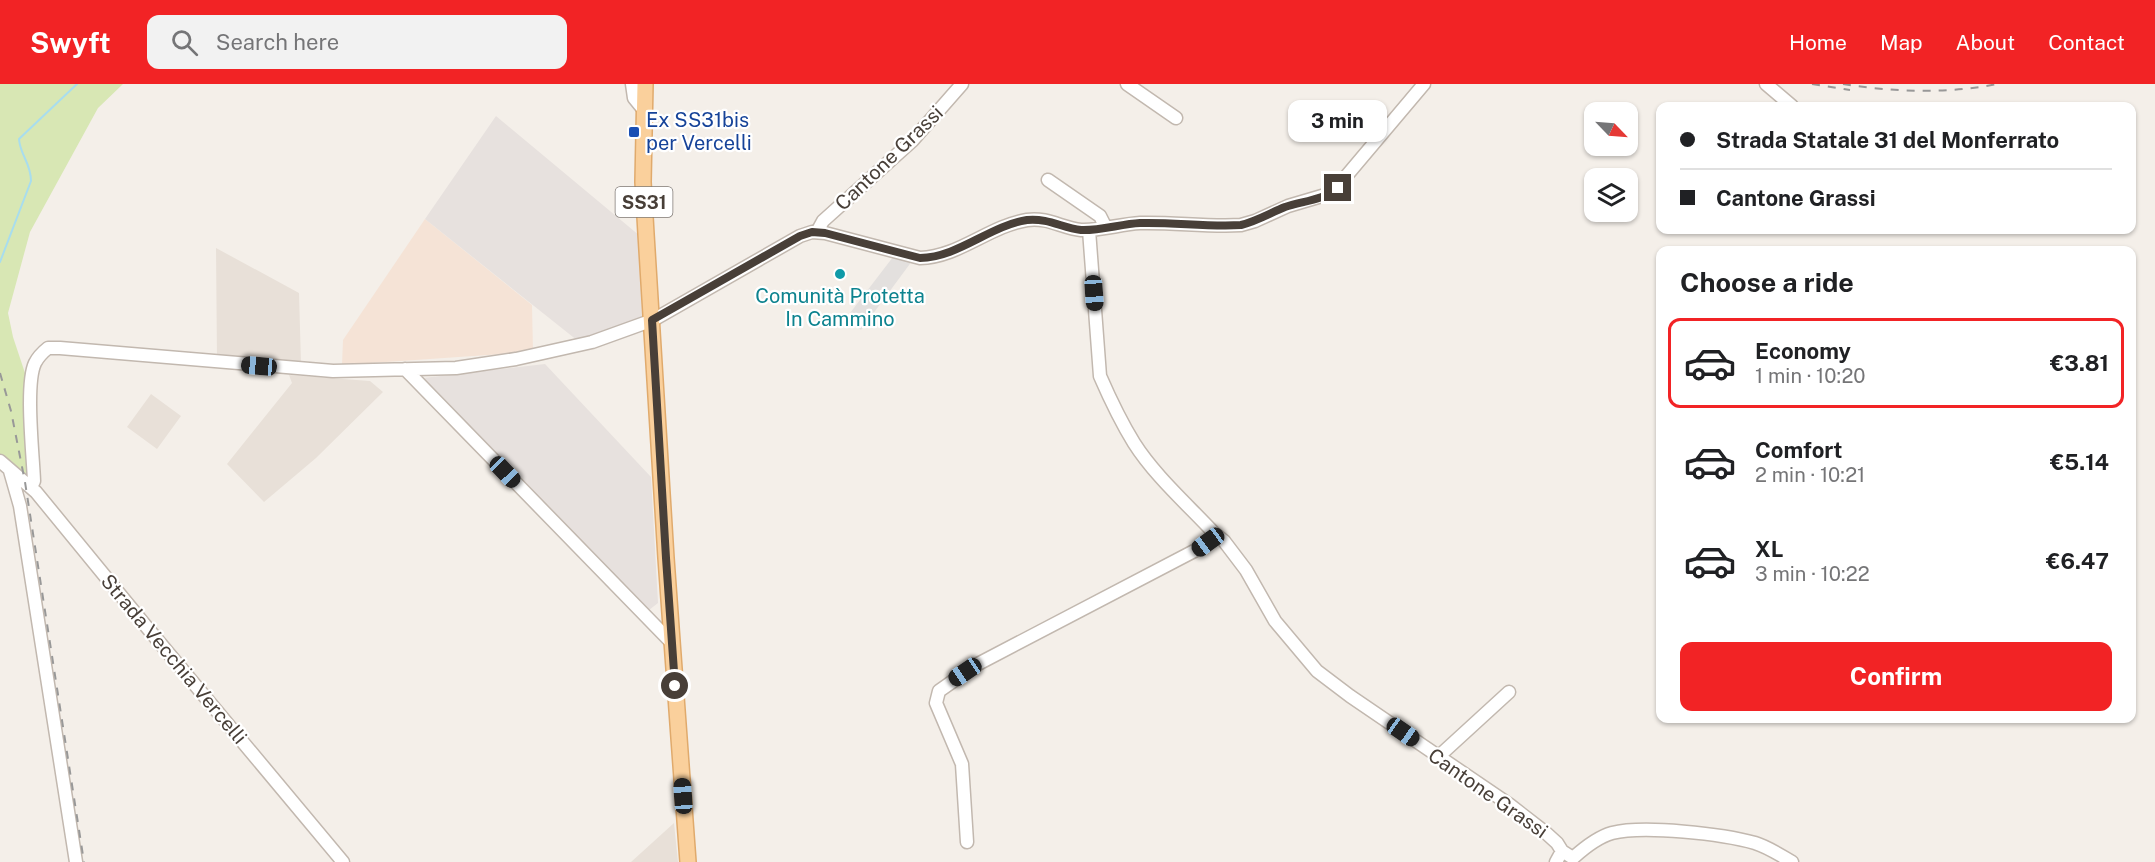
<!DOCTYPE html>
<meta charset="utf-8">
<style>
body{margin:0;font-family:"Public Sans",sans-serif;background:#f2f2f2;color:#202124;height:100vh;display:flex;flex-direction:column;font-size:22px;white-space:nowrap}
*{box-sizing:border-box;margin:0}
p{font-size:20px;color:#757577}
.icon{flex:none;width:33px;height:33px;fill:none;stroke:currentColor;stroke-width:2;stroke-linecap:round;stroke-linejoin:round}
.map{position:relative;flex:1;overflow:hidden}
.drawer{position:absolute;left:1656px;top:162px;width:480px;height:477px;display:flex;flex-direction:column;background:#fff;border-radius:12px;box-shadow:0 2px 4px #0004}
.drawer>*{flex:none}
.hud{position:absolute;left:1656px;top:18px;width:480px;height:132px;border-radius:12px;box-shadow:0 2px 4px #0004;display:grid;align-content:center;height:132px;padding:0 24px;background:#fff}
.needle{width:39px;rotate:115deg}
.tools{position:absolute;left:1584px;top:18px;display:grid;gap:12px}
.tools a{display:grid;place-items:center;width:54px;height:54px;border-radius:12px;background:#fff;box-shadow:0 2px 4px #0004;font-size:30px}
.end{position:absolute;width:27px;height:27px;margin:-14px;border:8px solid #483f38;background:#fff;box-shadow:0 0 0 3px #fff}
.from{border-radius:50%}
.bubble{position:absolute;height:42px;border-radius:12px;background:#fff;box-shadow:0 2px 4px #0004;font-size:20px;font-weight:700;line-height:42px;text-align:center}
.car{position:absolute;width:18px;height:36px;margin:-18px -9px;border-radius:8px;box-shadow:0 0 4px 2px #0007;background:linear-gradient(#222 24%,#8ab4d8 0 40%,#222 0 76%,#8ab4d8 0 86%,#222 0)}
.hud b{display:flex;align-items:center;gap:21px;height:57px;font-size:22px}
.hud b+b{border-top:2px solid #e0e0e0}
.hud i{width:15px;height:15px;background:#202124}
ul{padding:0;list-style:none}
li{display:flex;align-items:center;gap:18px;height:90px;margin:0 12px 9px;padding:0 12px;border:3px solid transparent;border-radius:12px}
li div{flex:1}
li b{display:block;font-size:22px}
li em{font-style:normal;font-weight:700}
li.selected{border-color:#f22325}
li>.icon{width:54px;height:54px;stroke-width:1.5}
h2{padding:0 24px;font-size:27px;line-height:72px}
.action{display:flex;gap:12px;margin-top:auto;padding:12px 24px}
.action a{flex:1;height:69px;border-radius:12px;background:#f22325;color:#fff;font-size:24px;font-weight:700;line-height:69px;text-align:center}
header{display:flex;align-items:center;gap:36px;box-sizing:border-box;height:84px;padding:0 30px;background:#f22325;color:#fff}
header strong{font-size:28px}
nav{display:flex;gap:33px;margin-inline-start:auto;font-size:21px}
.search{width:420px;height:54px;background:#f2f2f2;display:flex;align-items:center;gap:15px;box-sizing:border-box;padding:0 21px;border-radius:12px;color:#757577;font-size:22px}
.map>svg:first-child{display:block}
.residential{fill:#e8e0d8}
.commercial{fill:#f5e3d6}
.industrial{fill:#e7e1de}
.green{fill:#d8e7b4}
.parking{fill:#e3e0de}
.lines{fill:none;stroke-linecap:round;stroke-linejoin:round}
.stream{stroke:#a8ddee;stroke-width:2}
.minor-casing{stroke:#c2b8af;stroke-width:15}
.major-casing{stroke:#e0aa6c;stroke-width:18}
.minor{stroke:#fff;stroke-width:12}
.major{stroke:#fad09c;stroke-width:15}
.rail{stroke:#989898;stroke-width:2;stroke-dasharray:8 8;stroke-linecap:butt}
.route{stroke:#483f38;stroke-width:8}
.transit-dot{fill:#1a4fb4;stroke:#fff;stroke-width:2}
.culture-dot{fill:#0f9aa8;stroke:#fff;stroke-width:2}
.labels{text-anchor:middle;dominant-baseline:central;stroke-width:4.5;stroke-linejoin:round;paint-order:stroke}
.shield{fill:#fff;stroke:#7f7974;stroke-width:1.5}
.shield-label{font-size:18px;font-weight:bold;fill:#483f38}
.transit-label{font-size:20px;fill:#164399;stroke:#fff;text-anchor:start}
.street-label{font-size:20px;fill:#483f38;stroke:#fff}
.culture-label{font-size:20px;fill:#0d838f;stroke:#fff}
</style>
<header>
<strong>Swyft</strong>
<div class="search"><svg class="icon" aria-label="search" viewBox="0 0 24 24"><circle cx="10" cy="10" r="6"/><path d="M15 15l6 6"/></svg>Search here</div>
<nav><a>Home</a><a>Map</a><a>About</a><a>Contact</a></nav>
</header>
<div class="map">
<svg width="2155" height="778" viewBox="0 0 2155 778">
<rect width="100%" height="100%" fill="#f4efe9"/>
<path class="residential" d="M 216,164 L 299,209 L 301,280 L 217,275 Z
M 289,291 L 370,297 L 383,308 L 316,374 L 264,418 L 227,380 L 292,299 Z
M 151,310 L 181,332 L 157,365 L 127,343 Z
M 674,739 L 678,778 L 631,778 Z"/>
<path class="commercial" d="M 425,135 L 532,221 L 533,268 L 342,281 L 343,256 Z"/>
<path class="industrial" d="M 496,32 L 640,152 L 642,234 L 578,257 L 425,135 Z
M 545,280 L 651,393 L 658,519 L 649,526 L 423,294 Z"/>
<path class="green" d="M 0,0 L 123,0 L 98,24 L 30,148 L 8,229 L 13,253 L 35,319 L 32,397 L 0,371 Z"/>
<path class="parking" d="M 893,173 L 912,177 L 861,246 L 847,233 Z"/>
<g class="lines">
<path class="stream" d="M 0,178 L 31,97 C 31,79 20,71 19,55 L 77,0"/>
<defs>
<path id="minor" d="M 632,0 L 634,14 L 643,25
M 1127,0 L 1176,34
M 1766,0 L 1792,22
M 1048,96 L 1100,132 L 1105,142
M 1089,146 L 1100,292 C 1110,315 1121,338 1134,359 C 1155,392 1187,420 1214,449 L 1224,457 L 1246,486 L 1275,537 L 1317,587 L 1350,612 L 1510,721 L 1546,749 L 1557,759 L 1562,767 L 1573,774 C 1584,764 1598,753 1612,749 C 1644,741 1723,750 1755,759 C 1768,763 1780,771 1792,778
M 817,148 L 823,137 L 912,57 L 962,0
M 405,285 L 672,559
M 0,377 L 36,408 L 145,541 L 343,778
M 10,387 L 20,422 L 76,778
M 31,403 L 34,397 C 33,371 25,300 35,279 C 38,273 43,268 48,264 L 60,264 L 333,287 L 456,284 L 516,275 L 592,258 L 653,236 L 800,152 L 812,148 L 825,149 L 920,174 C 959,173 989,142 1027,136 C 1048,133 1062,144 1081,146 C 1099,147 1121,140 1140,139 C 1174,138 1207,143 1241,141 L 1255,137 L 1288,122 L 1332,109 L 1424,0
M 1438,673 L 1509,608
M 967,758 L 962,680 L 936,619 L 939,607 L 976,581 L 1198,465 L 1208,457 L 1214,449
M 1556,778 L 1562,767"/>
<path id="major" d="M 645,0 L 643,98 L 646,150 L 666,474 L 688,778"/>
</defs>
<use href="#minor" class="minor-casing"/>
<use href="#major" class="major-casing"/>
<use href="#minor" class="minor"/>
<use href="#major" class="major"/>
<path class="rail" d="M 1812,0 L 1850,6
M 1843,0 C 1893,8 1947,10 1997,0
M 0,289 L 11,327 L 25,398 L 84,778"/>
</g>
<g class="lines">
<path class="route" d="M 675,602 L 666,474 L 652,236 L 800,152 L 812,148 L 825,149 L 920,174 C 959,173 989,142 1027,136 C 1049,134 1062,144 1081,146 C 1099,147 1121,140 1140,139 C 1174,138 1207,143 1241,141 C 1257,137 1270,129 1285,123 C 1303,117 1323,116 1338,104"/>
</g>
<rect class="transit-dot" x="628" y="42" width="12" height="12" rx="3"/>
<circle class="culture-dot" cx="840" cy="190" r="6"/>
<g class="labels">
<rect class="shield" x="615.5" y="103" width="57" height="30" rx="4.5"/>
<g class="shield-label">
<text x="644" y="118">SS31</text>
</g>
<g class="transit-label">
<text x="646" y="36">Ex SS31bis<tspan x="646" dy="23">per Vercelli</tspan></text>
</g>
<g class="street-label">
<text transform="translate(889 74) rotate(-44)">Cantone Grassi</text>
<text transform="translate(174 575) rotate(50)">Strada Vecchia Vercelli</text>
<text transform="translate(1488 709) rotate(35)">Cantone Grassi</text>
</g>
<g class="culture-label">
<text x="840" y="212">Comunità Protetta<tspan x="840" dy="23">In Cammino</tspan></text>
</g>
</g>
</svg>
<div class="tools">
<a><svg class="needle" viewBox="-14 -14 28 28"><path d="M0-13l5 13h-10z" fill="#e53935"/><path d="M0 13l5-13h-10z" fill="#757577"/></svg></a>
<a><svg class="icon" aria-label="layers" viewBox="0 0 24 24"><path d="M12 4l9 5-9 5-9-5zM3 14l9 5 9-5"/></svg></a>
</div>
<i class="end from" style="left:675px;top:602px"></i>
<i class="end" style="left:1338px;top:104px"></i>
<div class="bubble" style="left:1288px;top:16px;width:99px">3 min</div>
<i class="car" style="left:1094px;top:209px;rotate:176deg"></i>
<i class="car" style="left:259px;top:282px;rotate:275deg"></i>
<i class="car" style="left:505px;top:388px;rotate:136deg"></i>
<i class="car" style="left:1208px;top:458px;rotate:234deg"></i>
<i class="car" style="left:965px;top:588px;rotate:236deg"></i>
<i class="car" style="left:1403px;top:648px;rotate:125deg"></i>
<i class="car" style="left:683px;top:712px;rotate:356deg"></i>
<div class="hud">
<b><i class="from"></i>Strada Statale 31 del Monferrato</b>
<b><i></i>Cantone Grassi</b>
</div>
<section class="drawer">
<h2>Choose a ride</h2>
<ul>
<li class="selected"><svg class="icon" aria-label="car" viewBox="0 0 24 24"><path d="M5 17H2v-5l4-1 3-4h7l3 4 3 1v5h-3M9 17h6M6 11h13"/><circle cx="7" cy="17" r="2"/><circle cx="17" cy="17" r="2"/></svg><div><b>Economy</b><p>1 min · 10:20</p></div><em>€3.81</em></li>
<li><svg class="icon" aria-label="car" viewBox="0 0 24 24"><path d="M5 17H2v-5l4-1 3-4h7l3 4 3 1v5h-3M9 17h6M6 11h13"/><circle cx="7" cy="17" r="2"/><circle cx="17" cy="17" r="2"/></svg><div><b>Comfort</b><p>2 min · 10:21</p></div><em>€5.14</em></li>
<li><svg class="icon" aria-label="car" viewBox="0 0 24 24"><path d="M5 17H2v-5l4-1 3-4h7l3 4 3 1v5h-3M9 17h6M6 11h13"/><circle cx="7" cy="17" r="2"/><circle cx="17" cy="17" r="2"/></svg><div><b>XL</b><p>3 min · 10:22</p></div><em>€6.47</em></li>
</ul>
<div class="action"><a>Confirm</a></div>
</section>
</div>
